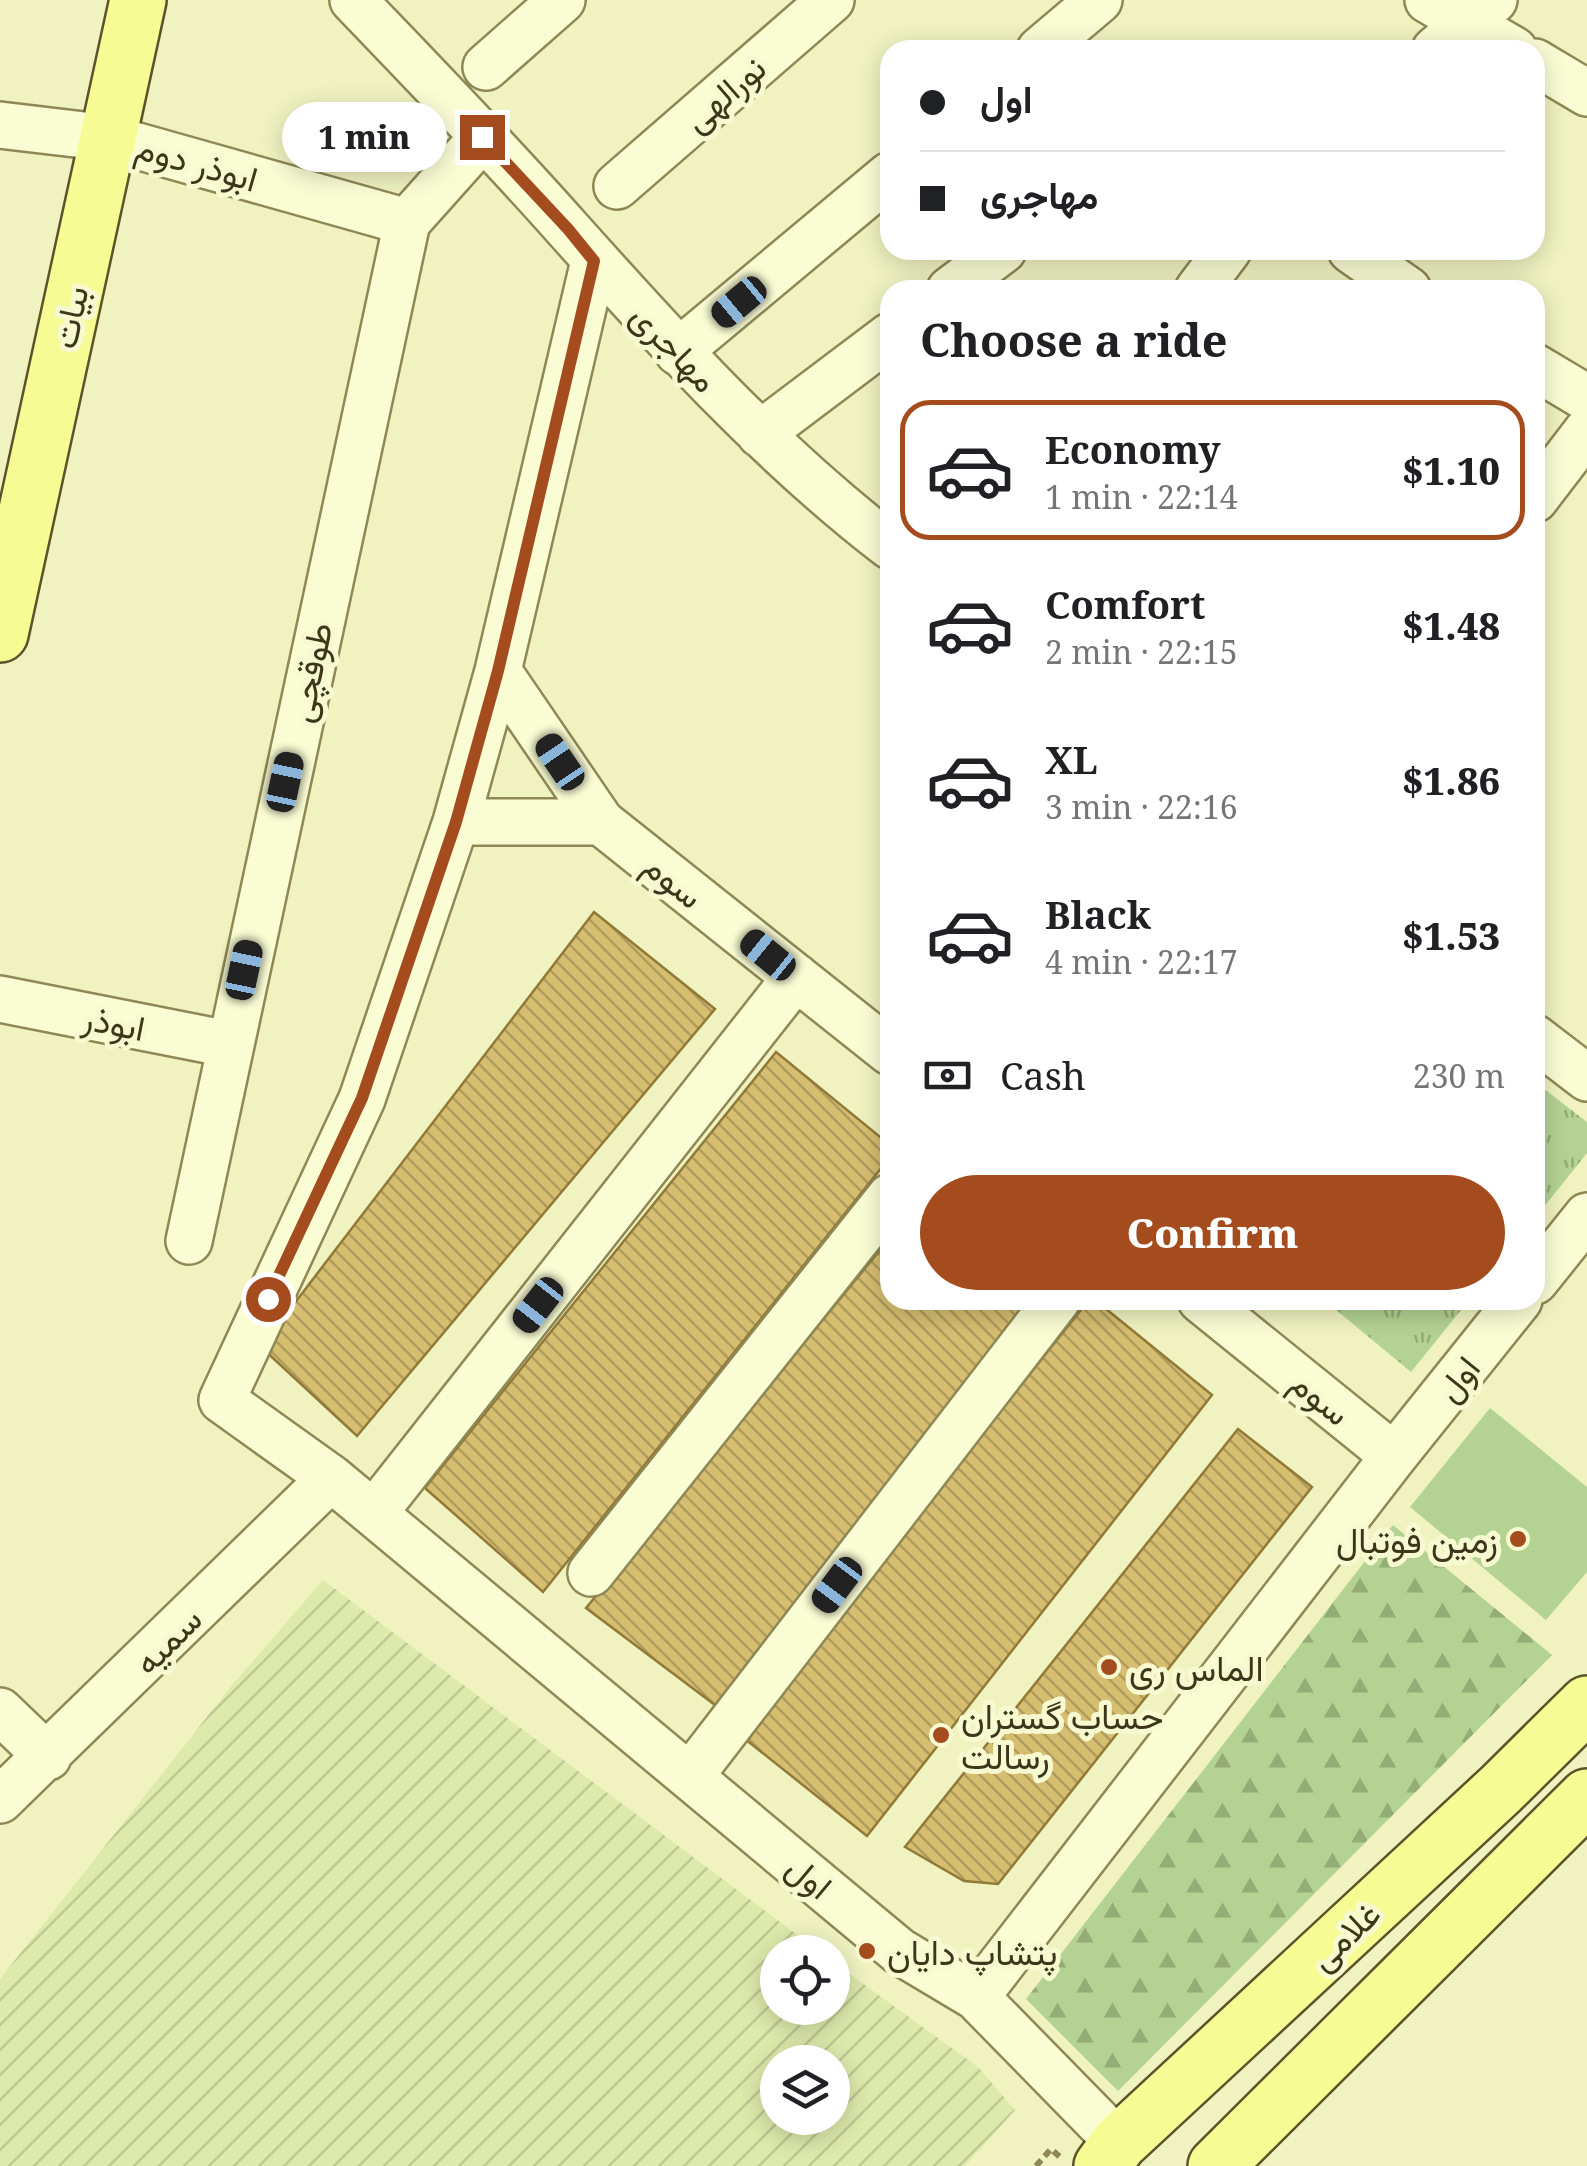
<!DOCTYPE html>
<meta charset="utf-8">
<style>
body{margin:0;font-family:"Noto Serif",Vazirmatn,serif;background:#f6f6f6;color:#202124;height:100vh;display:flex;flex-direction:column;font-size:38px;white-space:nowrap}
*{box-sizing:border-box;margin:0}
p{font-size:32px;color:#757577}
.icon{flex:none;width:55px;height:55px;fill:none;stroke:currentColor;stroke-width:2;stroke-linecap:round;stroke-linejoin:round}
.map{position:relative;flex:1;overflow:hidden}
.side{position:absolute;left:880px;top:280px;width:665px;height:1030px;display:flex;flex-direction:column;background:#fff;border-radius:30px;box-shadow:0 5px 25px #0003}
.side>*{flex:none}
.hud{position:absolute;left:880px;top:40px;width:665px;height:220px;border-radius:30px;box-shadow:0 5px 25px #0003;display:grid;align-content:center;height:220px;padding:0 40px;background:#fff}
.tools{position:absolute;left:760px;top:1935px;display:grid;gap:20px}
.tools a{display:grid;place-items:center;width:90px;height:90px;border-radius:50%;background:#fff;box-shadow:0 5px 25px #0003;font-size:50px}
.end{position:absolute;width:45px;height:45px;margin:-22px;border:12px solid #a54c1e;background:#fff;box-shadow:0 0 0 5px #fff}
.from{border-radius:50%}
.bubble{position:absolute;height:70px;border-radius:35px;background:#fff;box-shadow:0 5px 25px #0003;font-size:32px;font-weight:800;line-height:70px;text-align:center}
.car{position:absolute;width:30px;height:60px;margin:-30px -15px;border-radius:12px;box-shadow:0 0 8px 2px #0007;background:linear-gradient(#222 24%,#8ab4d8 0 40%,#222 0 76%,#8ab4d8 0 86%,#222 0)}
.hud b{display:flex;align-items:center;gap:35px;height:95px;font-size:38px}
.hud b+b{border-top:2px solid #e0e0e0}
.hud i{width:25px;height:25px;background:#202124}
ul{padding:0;list-style:none}
li{display:flex;align-items:center;gap:30px;height:140px;margin:0 20px 15px;padding:0 20px;border:5px solid transparent;border-radius:30px}
li div{flex:1}
li b{display:block;font-size:38px}
li em{font-style:normal;font-weight:800}
li.active{border-color:#a54c1e}
li>.icon{width:90px;height:90px;stroke-width:1.5}
h2{padding:0 40px;font-size:45px;line-height:120px}
.pay{display:flex;align-items:center;gap:25px;height:110px;padding:0 40px;font-size:38px}
.pay p{margin-inline-start:auto}
.action{display:flex;gap:20px;margin-top:auto;padding:20px 40px}
.action a{flex:1;height:115px;border-radius:60px;background:#a54c1e;color:#fff;font-size:40px;font-weight:800;line-height:115px;text-align:center}
.map>svg:first-child{display:block}
.farmland{fill:url(#farmland-furrows);fill-rule:evenodd}
.grass{fill:#b4d392}
.forest{fill:url(#forest-firs)}
.park{fill:url(#park-tufts)}
.building{fill:url(#building-back-hatch);stroke:#917a38;stroke-width:2.5}
.lines{fill:none;stroke-linecap:round;stroke-linejoin:round}
.minor-casing{stroke:#8f8855;stroke-width:50}
.major-casing{stroke:#5c532a;stroke-width:60}
.path{stroke:#8f8855;stroke-width:6;stroke-dasharray:8 5;stroke-linecap:butt}
.minor{stroke:#fafdd4;stroke-width:45}
.major{stroke:#f7fb93;stroke-width:55}
.route{stroke:#a54c1e;stroke-width:12}
.poi-dot{fill:#a54c1e;stroke:#f7f9d0;stroke-width:4}
.labels{text-anchor:middle;dominant-baseline:central;stroke-width:10;stroke-linejoin:round;paint-order:stroke}
.street-label{font-size:35px;fill:#3c371b;stroke:#f7f9d0}
.poi-label{font-size:35px;fill:#3c371b;stroke:#f7f9d0;text-anchor:start}
</style>
<div class="map">
<svg width="1587" height="2166" viewBox="0 0 1587 2166">
<defs>
<pattern id="farmland-furrows" width="10" height="10" patternUnits="userSpaceOnUse" patternTransform="scale(2.5)"><rect width="10" height="10" fill="#deeaac"/><path d="M-1 1l2-2M0 10L10 0M9 11l2-2" fill="none" stroke="#bfc993"/></pattern>
<pattern id="forest-firs" width="22" height="20" patternUnits="userSpaceOnUse" patternTransform="scale(2.5)"><rect width="22" height="20" fill="#b4d392"/><path d="M5 1l3.5 6h-7zM16 11l3.5 6h-7z" fill="#94ac76"/></pattern>
<pattern id="park-tufts" width="24" height="20" patternUnits="userSpaceOnUse" patternTransform="scale(2.5)"><rect width="24" height="20" fill="#b4d392"/><path d="M3 7l-1-3M5 7V3M7 7l1-3M15 17l-1-3M17 17v-4M19 17l1-3" fill="none" stroke="#94ac76"/></pattern>
<pattern id="building-back-hatch" width="6" height="6" patternUnits="userSpaceOnUse" patternTransform="scale(2.5)"><rect width="6" height="6" fill="#d6be71"/><path d="M-1 5l2 2M0 0l6 6M5-1l2 2" fill="none" stroke="#af9b5c"/></pattern>
</defs>
<rect width="100%" height="100%" fill="#f0f3c0"/>
<path class="farmland" d="M 323,1580 L 820,1952 L 778,1952 L 778,2008 L 832,2008 L 833,1962 L 978,2067 L 1015,2110 L 965,2166 L 0,2166 L 0,1979 L 233,1684 ZM 778,2062 L 832,2062 L 832,2118 L 778,2118 Z"/>
<path class="grass" d="M 1490,1408 L 1587,1487 L 1587,1572 L 1546,1620 L 1410,1507 Z"/>
<path class="forest" d="M 1393,1525 L 1552,1655 L 1118,2091 L 1026,1999 Z"/>
<path class="park" d="M 1535,1082 L 1587,1122 L 1587,1153 L 1535,1218 Z
M 1324,1300 L 1469,1300 L 1411,1372 Z"/>
<path class="building" d="M 594,912 L 715,1009 L 357,1436 L 261,1347 Z
M 776,1052 L 890,1145 L 890,1157 L 543,1592 L 425,1488 Z
M 890,1238 L 890,1300 L 1040,1300 L 715,1705 L 586,1608 Z
M 1089,1300 L 1095,1300 L 1212,1395 L 867,1836 L 740,1735 Z
M 1238,1429 L 1312,1487 L 998,1884 L 964,1881 L 905,1847 Z"/>
<g class="lines">
<defs>
<path id="minor" d="M 353,0 C 425,75 497,149 566,227 C 667,340 769,453 890,546
M 1428,0 L 1514,50
M 1040,50 L 1099,0
M 1435,50 L 1494,0
M 1535,62 L 1587,93
M 486,67 L 562,0
M 0,125 L 109,138 L 407,222 L 483,137
M 617,186 L 831,0
M 1351,250 L 1408,290
M 594,261 L 498,671 L 456,822 L 362,1099 L 222,1400 L 331,1478 L 899,1951 L 976,1997 L 1119,2143
M 950,290 L 1003,250
M 1198,290 L 1228,250
M 678,352 L 890,175
M 1535,367 L 1587,398
M 760,434 L 890,336
M 1535,499 L 1587,431
M 498,671 L 601,822 L 890,1052
M 456,822 L 601,822
M 0,999 L 228,1044
M 1535,1038 L 1587,1078
M 189,1241 L 407,222
M 1535,1281 L 1587,1216
M 1201,1300 L 1394,1456
M 374,1513 L 796,977
M 591,1573 L 890,1197
M 0,1711 L 48,1757
M 691,1775 L 1057,1300
M 0,1800 L 331,1478
M 976,1997 L 1394,1456 L 1519,1300"/>
<path id="major" d="M 0,634 L 138,0
M 1102,2166 L 1119,2143 L 1501,1789 L 1587,1704
M 1216,2166 L 1587,1797"/>
</defs>
<use href="#minor" class="minor-casing"/>
<use href="#major" class="major-casing"/>
<path class="path" d="M 1036,2166 L 1051,2149 L 1060,2157"/>
<use href="#minor" class="minor"/>
<use href="#major" class="major"/>
</g>
<g class="lines">
<path class="route" d="M 268,1299 L 362,1098 L 456,822 L 498,671 L 594,261 L 568,229 L 482,137"/>
</g>
<g class="poi-dot">
<circle cx="1518" cy="1539" r="10"/>
<circle cx="1109" cy="1667" r="10"/>
<circle cx="941" cy="1735" r="10"/>
<circle cx="867" cy="1951" r="10"/>
</g>
<g class="labels">
<g class="street-label">
<text transform="translate(724 93) rotate(-41)">نورالهی</text>
<text transform="translate(197 162) rotate(16)">ابوذر دوم</text>
<text transform="translate(69 317) rotate(-78)">بیات</text>
<text transform="translate(675 347) rotate(46)">مهاجری</text>
<text transform="translate(309 672) rotate(-78)">طوقچی</text>
<text transform="translate(674 880) rotate(39)">سوم</text>
<text transform="translate(114 1022) rotate(11)">ابوذر</text>
<text transform="translate(1457 1378) rotate(-51)">اول</text>
<text transform="translate(1321 1397) rotate(39)">سوم</text>
<text transform="translate(167 1640) rotate(-45)">سمیه</text>
<text transform="translate(810 1876) rotate(40)">اول</text>
<text transform="translate(1344 1935) rotate(-43)">غلامی</text>
</g>
<g class="poi-label">
<text x="1498" y="1539" text-anchor="end">زمین فوتبال</text>
<text x="1129" y="1667">الماس ری</text>
<text x="961" y="1715">حساب گستران<tspan x="961" dy="40">رسالت</tspan></text>
<text x="887" y="1951">پتشاپ دایان</text>
</g>
</g>
</svg>
<div class="tools">
<a><svg class="icon" aria-label="locate" viewBox="0 0 24 24"><circle cx="12" cy="12" r="6"/><path d="M12 2v4M12 18v4M2 12h4M18 12h4"/></svg></a>
<a><svg class="icon" aria-label="layers" viewBox="0 0 24 24"><path d="M12 4l9 5-9 5-9-5zM3 14l9 5 9-5"/></svg></a>
</div>
<i class="end from" style="left:268px;top:1299px"></i>
<i class="end" style="left:482px;top:137px"></i>
<div class="bubble" style="left:282px;top:102px;width:165px">1 min</div>
<i class="car" style="left:739px;top:302px;rotate:230deg"></i>
<i class="car" style="left:560px;top:762px;rotate:326deg"></i>
<i class="car" style="left:285px;top:782px;rotate:12deg"></i>
<i class="car" style="left:768px;top:955px;rotate:309deg"></i>
<i class="car" style="left:244px;top:970px;rotate:12deg"></i>
<i class="car" style="left:538px;top:1305px;rotate:218deg"></i>
<i class="car" style="left:837px;top:1585px;rotate:217deg"></i>
<div class="hud">
<b><i class="from"></i>اول</b>
<b><i></i>مهاجری</b>
</div>
<section class="side">
<h2>Choose a ride</h2>
<ul>
<li class="active"><svg class="icon" aria-label="car" viewBox="0 0 24 24"><path d="M5 17H2v-5l4-1 3-4h7l3 4 3 1v5h-3M9 17h6M6 11h13"/><circle cx="7" cy="17" r="2"/><circle cx="17" cy="17" r="2"/></svg><div><b>Economy</b><p>1 min · 22:14</p></div><em>$1.10</em></li>
<li><svg class="icon" aria-label="car" viewBox="0 0 24 24"><path d="M5 17H2v-5l4-1 3-4h7l3 4 3 1v5h-3M9 17h6M6 11h13"/><circle cx="7" cy="17" r="2"/><circle cx="17" cy="17" r="2"/></svg><div><b>Comfort</b><p>2 min · 22:15</p></div><em>$1.48</em></li>
<li><svg class="icon" aria-label="car" viewBox="0 0 24 24"><path d="M5 17H2v-5l4-1 3-4h7l3 4 3 1v5h-3M9 17h6M6 11h13"/><circle cx="7" cy="17" r="2"/><circle cx="17" cy="17" r="2"/></svg><div><b>XL</b><p>3 min · 22:16</p></div><em>$1.86</em></li>
<li><svg class="icon" aria-label="car" viewBox="0 0 24 24"><path d="M5 17H2v-5l4-1 3-4h7l3 4 3 1v5h-3M9 17h6M6 11h13"/><circle cx="7" cy="17" r="2"/><circle cx="17" cy="17" r="2"/></svg><div><b>Black</b><p>4 min · 22:17</p></div><em>$1.53</em></li>
</ul>
<div class="pay"><svg class="icon" aria-label="cash" viewBox="0 0 24 24"><path d="M3 7h18v10H3z"/><circle cx="12" cy="12" r="2"/></svg>Cash<p>230 m</p></div>
<div class="action"><a>Confirm</a></div>
</section>
</div>
